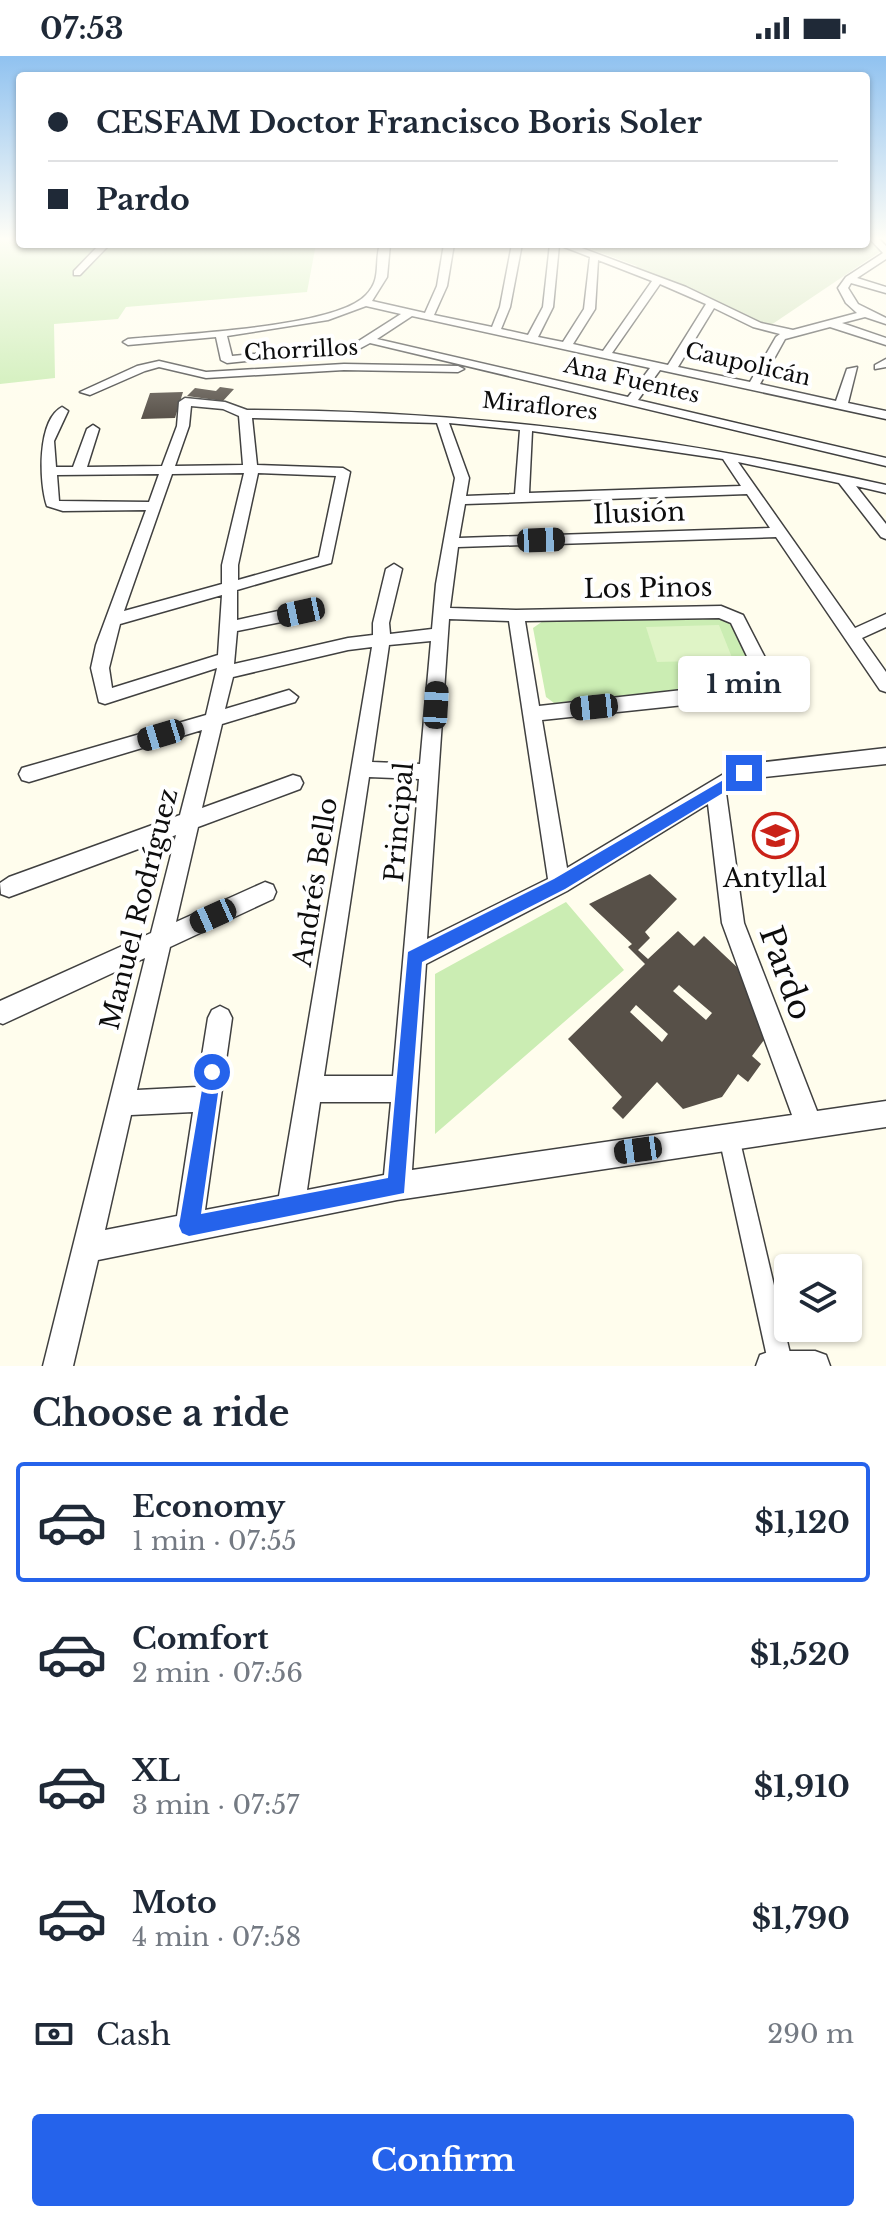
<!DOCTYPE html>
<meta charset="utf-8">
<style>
body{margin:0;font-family:"Libre Baskerville",serif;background:#f6f6f7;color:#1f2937;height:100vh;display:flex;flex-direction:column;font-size:30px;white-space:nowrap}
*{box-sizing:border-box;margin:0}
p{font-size:26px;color:#747a83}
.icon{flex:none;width:44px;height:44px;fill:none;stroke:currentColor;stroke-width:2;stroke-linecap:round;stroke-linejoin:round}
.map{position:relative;height:1310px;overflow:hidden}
.panel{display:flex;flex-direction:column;background:#fff;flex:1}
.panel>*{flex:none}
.banner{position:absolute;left:16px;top:16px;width:854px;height:176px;border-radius:8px;box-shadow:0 2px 6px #0004;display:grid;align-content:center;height:176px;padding:0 32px;background:#fff}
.fabs{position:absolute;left:774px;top:1198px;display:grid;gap:16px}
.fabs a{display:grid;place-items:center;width:88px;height:88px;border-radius:8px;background:#fff;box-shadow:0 2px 6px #0004;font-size:40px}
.end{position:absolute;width:36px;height:36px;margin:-18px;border:10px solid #2563eb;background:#fff;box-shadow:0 0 0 4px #fff}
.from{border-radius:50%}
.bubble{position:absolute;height:56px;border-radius:8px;background:#fff;box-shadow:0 2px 6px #0004;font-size:26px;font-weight:700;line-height:56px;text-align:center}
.car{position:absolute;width:24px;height:48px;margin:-24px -12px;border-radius:10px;box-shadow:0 0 6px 2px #0007;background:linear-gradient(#222 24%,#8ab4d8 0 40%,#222 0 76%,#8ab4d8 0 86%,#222 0)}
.banner b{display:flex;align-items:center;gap:28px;height:76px;font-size:30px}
.banner b+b{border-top:2px solid #e0e1e3}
.banner i{width:20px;height:20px;background:#1f2937}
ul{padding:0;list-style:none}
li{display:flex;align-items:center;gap:24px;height:120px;margin:0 16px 12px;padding:0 16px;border:4px solid transparent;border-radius:8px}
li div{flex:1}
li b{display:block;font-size:30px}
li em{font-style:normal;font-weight:700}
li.on{border-color:#2563eb}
li>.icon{width:72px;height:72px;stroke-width:1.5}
h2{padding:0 32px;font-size:36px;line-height:96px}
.pay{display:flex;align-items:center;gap:20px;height:88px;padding:0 32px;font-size:30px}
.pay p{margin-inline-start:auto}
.action{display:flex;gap:16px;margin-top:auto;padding:16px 32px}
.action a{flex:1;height:92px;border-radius:8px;background:#2563eb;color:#fff;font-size:32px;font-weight:700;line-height:92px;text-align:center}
.status{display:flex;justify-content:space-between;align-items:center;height:56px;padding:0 40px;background:#fff;direction:ltr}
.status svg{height:22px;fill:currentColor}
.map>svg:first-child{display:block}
.green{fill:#cbedb3}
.cemetery{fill:#d2e3bc}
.pitch{fill:#dff4c6}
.building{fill:#575048;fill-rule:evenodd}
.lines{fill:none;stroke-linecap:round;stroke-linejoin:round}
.pedestrian-casing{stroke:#404040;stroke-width:3}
.minor-casing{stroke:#404040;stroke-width:3}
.pedestrian{fill:#fff;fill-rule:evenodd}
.minor{fill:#fff;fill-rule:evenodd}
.route{fill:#2563eb}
.labels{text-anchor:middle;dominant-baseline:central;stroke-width:8;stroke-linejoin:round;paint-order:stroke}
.far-street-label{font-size:22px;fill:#0d0d0d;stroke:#fff}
.street-label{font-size:26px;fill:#0d0d0d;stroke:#fff}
.poi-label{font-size:26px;fill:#0d0d0d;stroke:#fff}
.near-street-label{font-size:32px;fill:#0d0d0d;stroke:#fff}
</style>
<div class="status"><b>07:53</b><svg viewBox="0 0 49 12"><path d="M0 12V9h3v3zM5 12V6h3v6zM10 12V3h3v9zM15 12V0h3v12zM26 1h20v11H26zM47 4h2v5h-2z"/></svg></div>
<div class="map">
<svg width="886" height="1310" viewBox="0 0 886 1310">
<rect width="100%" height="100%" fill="#fffded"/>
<path class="green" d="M 0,182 L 20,182 L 20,188 L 316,188 L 307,236 L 126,251 L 118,263 L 54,268 L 55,322 L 0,328 Z
M 722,562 L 733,566 L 760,621 L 751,626 L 554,647 L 546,641 L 533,572 L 543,565 Z
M 566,846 L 624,914 L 435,1078 L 435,918 Z"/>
<path class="cemetery" d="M 867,182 L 881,195 L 878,197 L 768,271 L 697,236 L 633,213 L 637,210 L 577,188 L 866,188 Z"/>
<path class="pitch" d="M 719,569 L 733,604 L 657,606 L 646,571 Z"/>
<path class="building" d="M 220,331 L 234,333 L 223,345 L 187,340 L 195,332 L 216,335 Z
M 183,336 L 175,362 L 141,363 L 150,337 Z
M 650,818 L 677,843 L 645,876 L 650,882 L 638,894 L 648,903 L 678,875 L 694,890 L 704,880 L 740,914 L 767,980 L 752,1000 L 761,1008 L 748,1026 L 738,1018 L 722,1041 L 683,1053 L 657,1026 L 623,1063 L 612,1052 L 622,1041 L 568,983 L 645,908 L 628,891 L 632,888 L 589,848 ZM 679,929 L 712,957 L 706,964 L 673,935 ZM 636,949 L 668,978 L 662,986 L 630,956 Z"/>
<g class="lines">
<defs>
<path id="pedestrian" d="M 729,1071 L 736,1074 L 739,1081 L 793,1310 L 769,1310 L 719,1081 L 722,1074 Z"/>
<path id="minor" d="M 869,182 L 878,182 L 886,190 L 886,203 L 857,222 L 886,231 L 886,237 L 851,227 L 848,232 L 858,248 L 886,262 L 886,268 L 865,261 L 842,267 L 886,282 L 886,289 L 830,271 L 785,283 L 760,328 L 836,345 L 847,313 L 857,311 L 848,347 L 886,355 L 886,363 L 660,314 L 638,344 L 886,402 L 886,410 L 370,287 L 357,294 L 227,307 L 221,304 L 216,281 L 128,289 L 123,286 L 128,283 C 176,278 336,272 366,239 C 382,223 374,207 380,188 L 390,188 L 387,221 L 372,245 L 425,257 L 437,230 L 444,188 L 454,188 L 447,230 L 434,259 L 492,271 L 500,251 L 512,188 L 522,188 L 510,251 L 501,273 L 528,279 L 543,251 L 550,188 L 571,188 L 686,231 L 761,267 L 793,274 L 857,257 L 846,247 L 838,232 L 846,221 L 883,197 ZM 559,189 L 590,201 L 584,253 L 563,286 L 538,281 L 553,251 ZM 598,204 L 652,225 L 603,295 L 573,288 L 595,253 ZM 660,228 L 706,248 L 668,309 L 612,297 ZM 366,250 L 401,258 L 354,288 L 232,300 L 227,280 L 328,264 ZM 714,252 L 753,271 L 780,278 L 776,281 L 750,326 L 678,311 ZM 412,260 L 650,312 L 628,341 L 377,283 Z
M 100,188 L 110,188 L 80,219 L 74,219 L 74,215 Z
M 886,303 L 886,311 L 875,313 L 875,309 Z
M 159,305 L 206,316 L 344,308 L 458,310 L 464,313 L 458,316 L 344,314 L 206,322 L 159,311 L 145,315 L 90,339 L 80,336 L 137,310 Z
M 185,342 L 225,346 L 247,354 C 467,354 671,381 886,429 L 886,437 L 856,430 L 886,468 L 886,483 L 881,481 L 839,427 L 738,406 L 855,572 L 886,558 L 886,571 L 862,582 L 886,616 L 886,636 L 880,634 L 776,481 L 458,491 L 450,552 L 516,554 L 721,550 L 743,559 L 775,621 L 766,636 L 750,642 L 542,664 L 567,812 L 727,716 L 748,708 L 886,692 L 886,708 L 756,722 L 726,737 L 744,867 L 817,1055 L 886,1045 L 886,1071 L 397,1144 L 98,1204 L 73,1310 L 43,1310 L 145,902 L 3,968 L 0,967 L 0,945 L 151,877 L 176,779 L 9,841 L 1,838 L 0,827 L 9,821 L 180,759 L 202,674 L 29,726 L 22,724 L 19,718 L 22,712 L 29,710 L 206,659 L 217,612 L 105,648 L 99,646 L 91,612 L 96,589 L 146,454 L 63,455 L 47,450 C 39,427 37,364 62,351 L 68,355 L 54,385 L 56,411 L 73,411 L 87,373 L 93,369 L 99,373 L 87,411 L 162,410 L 177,370 L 179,346 ZM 191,350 L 223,353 L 239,360 L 243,409 L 175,410 L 189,370 ZM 252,362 L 437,367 L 455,422 L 436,528 L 432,573 L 390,578 L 389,567 L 402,513 L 394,508 L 386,513 L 373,567 L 373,579 L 348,582 L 234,608 L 237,575 L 301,562 L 309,556 L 301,550 L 237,564 L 237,534 L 331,507 L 350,416 L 343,412 L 257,409 ZM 449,367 L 520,374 L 515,438 L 466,440 L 469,422 ZM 532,375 L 723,403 L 741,430 L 529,437 ZM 244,417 L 222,509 L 222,528 L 124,555 L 172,418 ZM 258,417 L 336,420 L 319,501 L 238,524 L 238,509 ZM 159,418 L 149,446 L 59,445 L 57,419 ZM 747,438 L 770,472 L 459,482 L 465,448 ZM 222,539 L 218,599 L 112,632 L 109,612 L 120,568 ZM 719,562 L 731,567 L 757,621 L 754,626 L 539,650 L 525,565 ZM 449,563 L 509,565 L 548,823 L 427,883 ZM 431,585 L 420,708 L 372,706 L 389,589 ZM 372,591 L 279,1140 L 205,1154 L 232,962 L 228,954 L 220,950 L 212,954 L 208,962 L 197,1031 L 137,1034 L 170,891 L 273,843 L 276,836 L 273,829 L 265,826 L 176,866 L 198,771 L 300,733 L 303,727 L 300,721 L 293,719 L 202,752 L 222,668 L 295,646 L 298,641 L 289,634 L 225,653 L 233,621 L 348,594 ZM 369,721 L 419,723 L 393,1020 L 324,1020 ZM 708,748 L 722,867 L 792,1059 L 412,1114 L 426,908 L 567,835 ZM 320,1046 L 391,1046 L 384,1119 L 307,1134 ZM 193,1056 L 177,1160 L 105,1174 L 131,1059 Z
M 771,1295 L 815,1295 L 826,1299 L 830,1310 L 756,1310 L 760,1299 Z"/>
</defs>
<use href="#pedestrian" class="pedestrian-casing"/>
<use href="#minor" class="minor-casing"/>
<use href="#pedestrian" class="pedestrian"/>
<use href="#minor" class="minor"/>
</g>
<linearGradient id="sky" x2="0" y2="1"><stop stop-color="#90c2f0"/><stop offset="0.5" stop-color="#fffef7"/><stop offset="1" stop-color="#fffef7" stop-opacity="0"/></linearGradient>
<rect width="886" height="365" fill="url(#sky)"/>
<path class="route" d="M 744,712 L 749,713 L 749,721 L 565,833 L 422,906 L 404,1137 L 189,1180 L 182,1177 L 179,1170 L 206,1010 L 212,1007 L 218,1010 L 221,1016 L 201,1158 L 388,1122 L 408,896 L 554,823 Z"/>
<defs>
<symbol id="school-ring" viewBox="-11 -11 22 22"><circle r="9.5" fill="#fff" stroke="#ca2218" stroke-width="1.5"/><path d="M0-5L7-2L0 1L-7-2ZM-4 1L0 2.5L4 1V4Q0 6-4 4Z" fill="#ca2218"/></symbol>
</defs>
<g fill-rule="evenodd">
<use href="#school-ring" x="750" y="754" width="51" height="51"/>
</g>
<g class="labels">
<g class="far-street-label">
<text transform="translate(301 294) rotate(-3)">Chorrillos</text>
<text transform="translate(748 308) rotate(13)">Caupolicán</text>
<text transform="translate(632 324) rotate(13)">Ana Fuentes</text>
<text transform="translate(540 350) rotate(6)">Miraflores</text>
</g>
<g class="street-label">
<text transform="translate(639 457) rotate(-2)">Ilusión</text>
<text transform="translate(648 532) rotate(-1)">Los Pinos</text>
<text transform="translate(399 766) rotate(-85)">Principal</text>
<text transform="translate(315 826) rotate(-81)">Andrés Bello</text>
<text transform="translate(139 853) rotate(-76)">Manuel Rodríguez</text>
</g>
<g class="poi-label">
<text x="775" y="822">Antyllal</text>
</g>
<g class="near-street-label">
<text transform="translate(786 917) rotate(70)">Pardo</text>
</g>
</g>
</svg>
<div class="fabs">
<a><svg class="icon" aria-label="layers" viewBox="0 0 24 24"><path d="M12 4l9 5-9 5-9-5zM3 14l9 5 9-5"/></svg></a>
</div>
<i class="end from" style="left:212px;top:1016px"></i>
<i class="end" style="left:744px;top:717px"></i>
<div class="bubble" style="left:678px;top:600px;width:132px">1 min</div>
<i class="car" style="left:541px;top:484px;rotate:88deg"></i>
<i class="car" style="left:301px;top:556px;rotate:258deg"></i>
<i class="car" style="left:436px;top:649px;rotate:3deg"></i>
<i class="car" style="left:594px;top:651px;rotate:264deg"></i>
<i class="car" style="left:161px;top:679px;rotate:253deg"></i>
<i class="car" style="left:213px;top:860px;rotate:246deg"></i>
<i class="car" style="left:638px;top:1094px;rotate:262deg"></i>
<div class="banner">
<b><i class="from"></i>CESFAM Doctor Francisco Boris Soler</b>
<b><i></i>Pardo</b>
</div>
</div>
<section class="panel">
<h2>Choose a ride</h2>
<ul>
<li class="on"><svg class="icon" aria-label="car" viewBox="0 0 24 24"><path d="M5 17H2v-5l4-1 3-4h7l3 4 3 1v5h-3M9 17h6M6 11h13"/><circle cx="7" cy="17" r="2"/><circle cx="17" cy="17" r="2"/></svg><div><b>Economy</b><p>1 min · 07:55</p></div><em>$1,120</em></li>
<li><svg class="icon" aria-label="car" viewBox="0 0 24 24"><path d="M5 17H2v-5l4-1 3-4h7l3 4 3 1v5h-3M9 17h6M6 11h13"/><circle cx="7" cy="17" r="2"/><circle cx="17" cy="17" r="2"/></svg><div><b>Comfort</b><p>2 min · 07:56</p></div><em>$1,520</em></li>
<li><svg class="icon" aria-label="car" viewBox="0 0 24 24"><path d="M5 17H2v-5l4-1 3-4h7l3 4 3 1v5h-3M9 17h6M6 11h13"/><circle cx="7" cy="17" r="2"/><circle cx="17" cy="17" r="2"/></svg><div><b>XL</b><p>3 min · 07:57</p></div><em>$1,910</em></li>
<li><svg class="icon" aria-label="car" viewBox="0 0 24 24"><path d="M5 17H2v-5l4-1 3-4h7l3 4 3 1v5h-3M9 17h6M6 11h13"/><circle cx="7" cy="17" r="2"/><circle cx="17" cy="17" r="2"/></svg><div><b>Moto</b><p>4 min · 07:58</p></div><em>$1,790</em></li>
</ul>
<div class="pay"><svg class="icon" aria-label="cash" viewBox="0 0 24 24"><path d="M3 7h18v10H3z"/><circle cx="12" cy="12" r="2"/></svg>Cash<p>290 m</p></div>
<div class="action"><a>Confirm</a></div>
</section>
